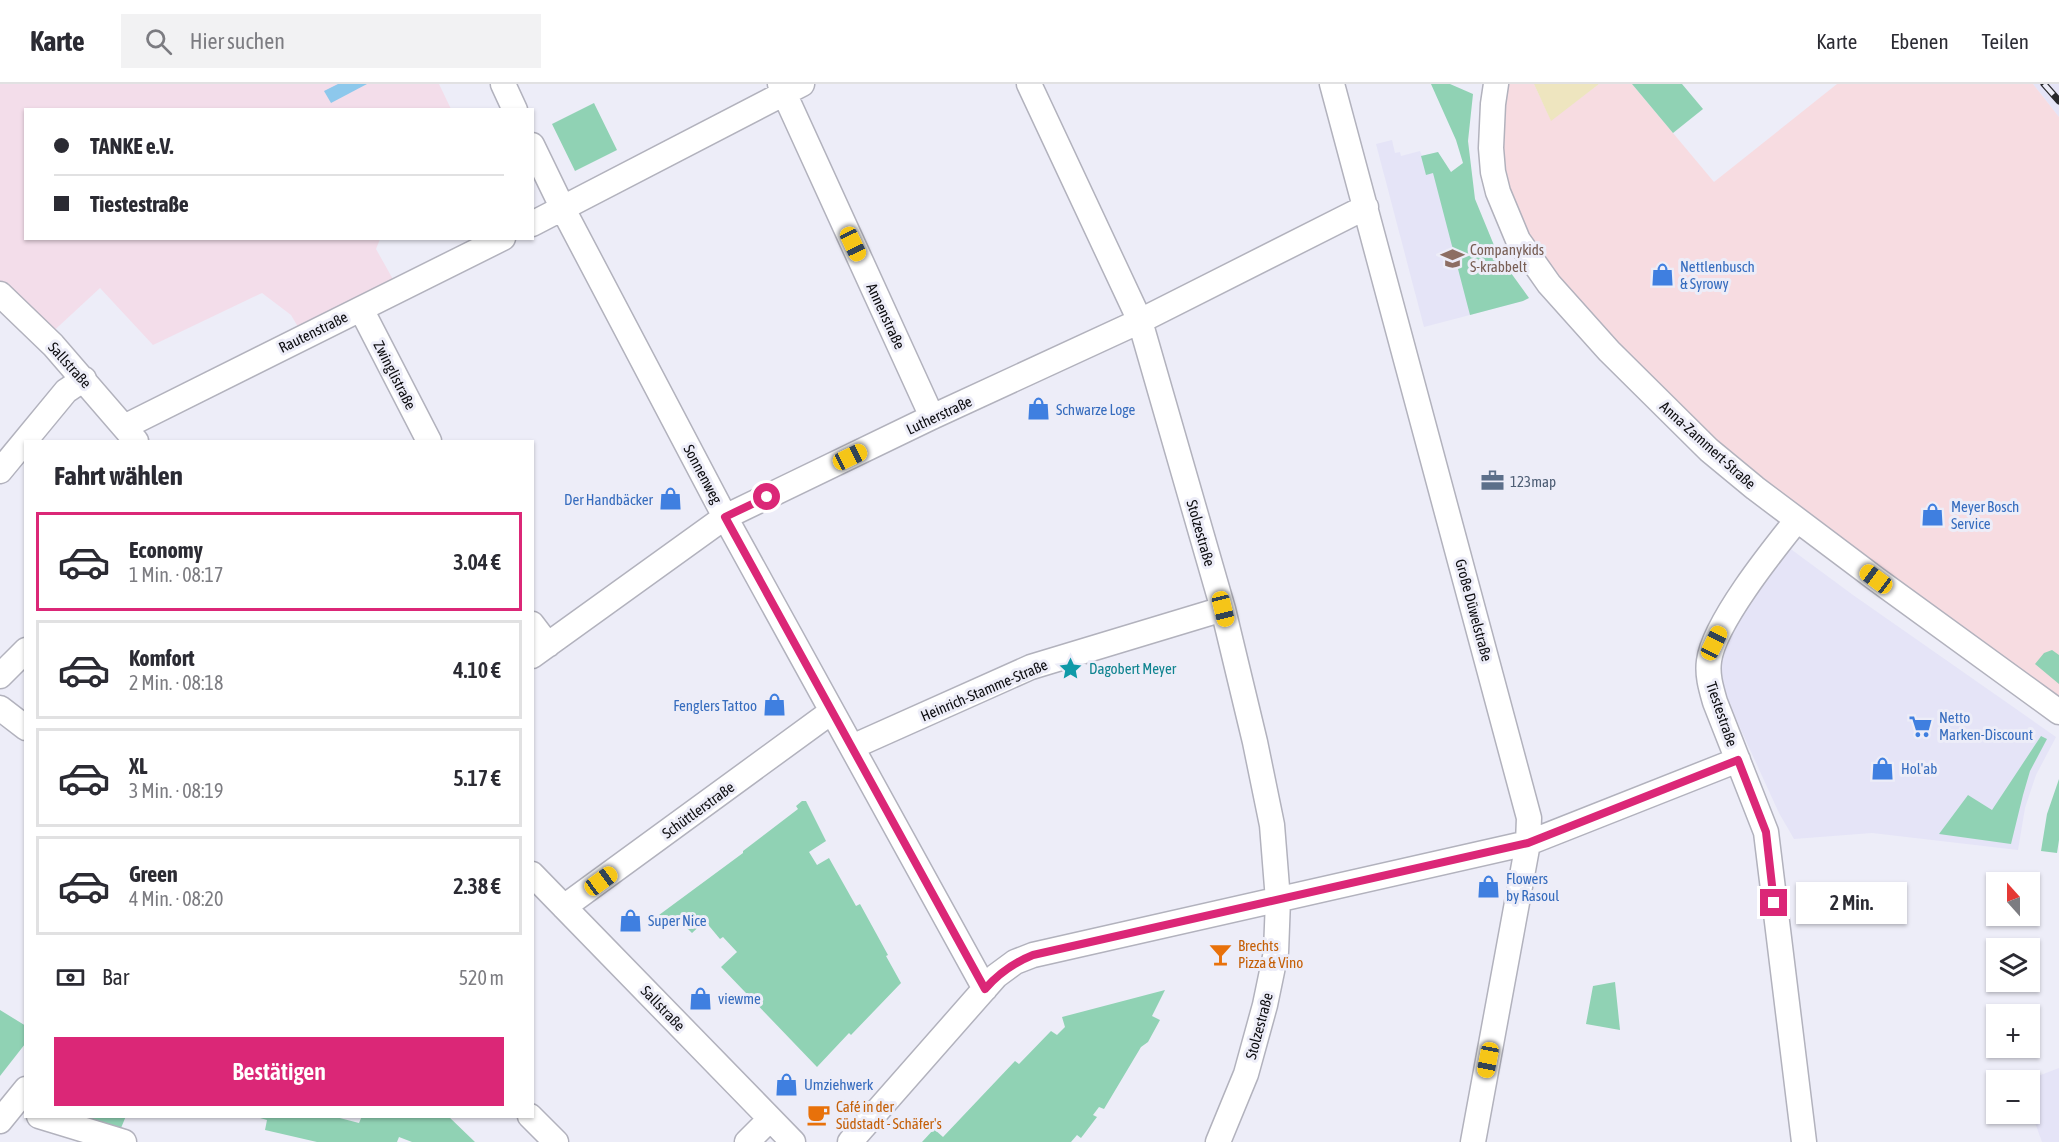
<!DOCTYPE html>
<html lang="de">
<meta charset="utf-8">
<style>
body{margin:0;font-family:"Asap Condensed",sans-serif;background:#f2f2f3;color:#2b2b33;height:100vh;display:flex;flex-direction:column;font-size:22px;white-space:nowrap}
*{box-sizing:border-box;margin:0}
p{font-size:20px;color:#7c7c81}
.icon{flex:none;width:33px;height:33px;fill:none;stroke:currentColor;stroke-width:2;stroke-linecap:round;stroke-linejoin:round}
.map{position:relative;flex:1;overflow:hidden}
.side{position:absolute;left:24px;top:356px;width:510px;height:678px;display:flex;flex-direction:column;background:#fff;border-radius:0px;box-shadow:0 2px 4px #0004}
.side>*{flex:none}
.hud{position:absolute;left:24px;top:24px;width:510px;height:132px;border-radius:0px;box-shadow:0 2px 4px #0004;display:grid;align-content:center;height:132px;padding:0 30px;background:#fff}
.needle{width:39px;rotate:339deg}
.fabs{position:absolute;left:1986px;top:788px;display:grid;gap:12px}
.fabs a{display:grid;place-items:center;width:54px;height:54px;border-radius:0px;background:#fff;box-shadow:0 2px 4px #0004;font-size:30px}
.end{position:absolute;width:27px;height:27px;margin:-14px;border:8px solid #db2777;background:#fff;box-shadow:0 0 0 3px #fff}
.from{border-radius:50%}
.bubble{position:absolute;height:42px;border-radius:0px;background:#fff;box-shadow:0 2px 4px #0004;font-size:20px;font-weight:600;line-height:42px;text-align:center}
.car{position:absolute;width:18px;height:36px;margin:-18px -9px;border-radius:8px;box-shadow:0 0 4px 2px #0007;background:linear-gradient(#f5c518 24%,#345 0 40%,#f5c518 0 76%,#345 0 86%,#f5c518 0)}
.hud b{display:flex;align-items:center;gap:21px;height:57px;font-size:22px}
.hud b+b{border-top:2px solid #e1e1e2}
.hud i{width:15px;height:15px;background:#2b2b33}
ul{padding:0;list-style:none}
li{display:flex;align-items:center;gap:18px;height:99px;margin:0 12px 9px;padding:0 18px;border:3px solid #e1e1e2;border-radius:0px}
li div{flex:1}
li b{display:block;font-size:22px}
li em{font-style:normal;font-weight:600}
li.current{border-color:#db2777}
li>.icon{width:54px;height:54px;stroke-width:1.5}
h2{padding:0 30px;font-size:27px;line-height:72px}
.pay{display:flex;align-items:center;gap:15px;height:66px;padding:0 30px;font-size:22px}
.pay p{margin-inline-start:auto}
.button{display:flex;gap:12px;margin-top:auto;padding:12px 30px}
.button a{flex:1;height:69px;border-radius:0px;background:#db2777;color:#fff;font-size:24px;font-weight:600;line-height:69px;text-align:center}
header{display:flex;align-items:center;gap:36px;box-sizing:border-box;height:84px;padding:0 30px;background:#fff;border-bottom:2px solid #e1e1e2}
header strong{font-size:28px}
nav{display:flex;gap:33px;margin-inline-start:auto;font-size:21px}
.search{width:420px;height:54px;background:#f2f2f3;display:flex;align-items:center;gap:15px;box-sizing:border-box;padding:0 21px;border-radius:0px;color:#7c7c81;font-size:22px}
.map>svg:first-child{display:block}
.built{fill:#e5e4f7}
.industrial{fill:#f7dce1}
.medical{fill:#f3ddea}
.green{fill:#90d2b4}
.sand{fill:#eee5bf}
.water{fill:#8dc8ec}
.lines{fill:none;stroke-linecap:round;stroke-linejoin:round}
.minor-casing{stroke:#b2b2bd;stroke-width:27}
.minor{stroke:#fff;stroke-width:24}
.rail-casing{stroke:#28282c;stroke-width:7}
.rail{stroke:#ededf8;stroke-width:4.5;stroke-dasharray:14;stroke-linecap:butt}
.route{stroke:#db2777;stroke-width:8}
.labels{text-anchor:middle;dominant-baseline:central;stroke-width:6;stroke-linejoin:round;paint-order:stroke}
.education-label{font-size:15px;fill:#785e54;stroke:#ededf8;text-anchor:start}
.shop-label{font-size:15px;fill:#366cbe;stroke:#ededf8;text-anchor:start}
.street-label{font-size:15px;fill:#0d0d10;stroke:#ededf8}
.service-label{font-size:15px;fill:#4e5e75;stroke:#ededf8;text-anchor:start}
.culture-label{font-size:15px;fill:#0d838f;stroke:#ededf8;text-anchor:start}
.food-label{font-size:15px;fill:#c56008;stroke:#ededf8;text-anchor:start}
</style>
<header>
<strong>Karte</strong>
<div class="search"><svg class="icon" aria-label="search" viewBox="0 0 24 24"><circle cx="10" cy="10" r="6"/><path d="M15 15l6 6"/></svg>Hier suchen</div>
<nav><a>Karte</a><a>Ebenen</a><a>Teilen</a></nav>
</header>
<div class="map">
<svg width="2059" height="1058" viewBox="0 0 2059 1058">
<rect width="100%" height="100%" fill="#ededf8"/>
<path class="built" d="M 2033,0 L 2059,0 L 2059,33 Z
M 1392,56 L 1395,69 L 1400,68 L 1401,72 L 1420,67 L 1422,72 L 1438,68 L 1523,217 L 1424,243 L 1376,60 Z
M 1788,463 L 1853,511 L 2056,653 L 2036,691 L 2025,724 L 2018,766 L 1872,749 L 1794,755 L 1779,729 L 1725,611 L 1721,581 L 1733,544 Z
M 2059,984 L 2059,1058 L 2042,1058 L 2030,1025 L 2030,996 L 2027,996 Z"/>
<path class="industrial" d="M 1502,0 L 1534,0 L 1551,36 L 1599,0 L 1632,0 L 1714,98 L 1837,0 L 2033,0 L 2059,33 L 2059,628 L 1876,495 L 1609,267 L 1498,108 Z"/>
<path class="medical" d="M 0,0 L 439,0 L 451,25 L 26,26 L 26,154 L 380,155 L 376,165 L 399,206 L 304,253 L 291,231 L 262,209 L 153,261 L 100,204 L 46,254 L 0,210 Z"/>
<path class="green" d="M 1431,0 L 1450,0 L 1473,10 L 1468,57 L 1475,115 L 1498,171 L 1529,214 L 1523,217 L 1470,231 L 1433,89 L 1426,91 L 1421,72 L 1438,68 L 1451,88 L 1463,79 L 1456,56 Z
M 1632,0 L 1682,0 L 1703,25 L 1673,49 Z
M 594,19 L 617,66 L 575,87 L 552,40 Z
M 2052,566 L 2059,571 L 2059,600 L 2035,580 L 2044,569 Z
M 2041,652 L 2047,655 L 2030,687 L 2023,711 L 2011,760 L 1939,750 L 1968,711 L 1992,726 Z
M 2059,695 L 2059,756 L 2057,769 L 2041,767 L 2047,730 Z
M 802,717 L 806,717 L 826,757 L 809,768 L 817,781 L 829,774 L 856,822 L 860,820 L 888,871 L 886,872 L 901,899 L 851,951 L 849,949 L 817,983 L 721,883 L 737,868 L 723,853 L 720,855 L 705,837 L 692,849 L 680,837 L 672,845 L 659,831 L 743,769 L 743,767 L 798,725 L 796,722 Z
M 1615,898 L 1620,946 L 1586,940 L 1593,902 Z
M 1165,906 L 1152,932 L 1160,936 L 1148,958 L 1141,963 L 1104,1025 L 1099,1023 L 1093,1031 L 1097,1033 L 1081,1054 L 1077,1051 L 1071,1058 L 922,1058 L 934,1045 L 943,1053 L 1015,977 L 1019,980 L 1051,947 L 1057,951 L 1065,943 L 1062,933 Z
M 0,926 L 26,942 L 25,960 L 0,992 Z
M 81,1032 L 126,1032 L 121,1044 Z
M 253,1032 L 332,1032 L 359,1039 L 362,1032 L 448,1032 L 475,1058 L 412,1058 L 399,1053 L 397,1058 L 317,1058 L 265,1046 L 267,1036 Z"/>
<path class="sand" d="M 1534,0 L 1599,0 L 1551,37 Z"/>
<path class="water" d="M 338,0 L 367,0 L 331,19 L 324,7 Z"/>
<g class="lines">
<defs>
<path id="minor" d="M 503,0 L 515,26
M 780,0 L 932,333
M 1029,0 L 1140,237 L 1223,525 L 1255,658 L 1272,741 L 1278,816 L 1276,868 L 1265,921 L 1246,990 L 1218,1058
M 1332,0 L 1529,734 L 1528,759 L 1473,1058
M 1496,0 L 1493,20 L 1491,64 L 1493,88 L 1498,108 L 1518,156 L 1549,200 L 1609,267 L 1709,366 L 1755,404 L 1876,495 L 2059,628
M 532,61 L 563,125 L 725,433 L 985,905
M 532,140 L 802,0
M 0,210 L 53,261 L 136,357
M 361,225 L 429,357
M 124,343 L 503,154
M 0,387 L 66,307 L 84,295
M 1797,436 C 1772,467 1714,539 1709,577 C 1707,591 1711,604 1715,618 L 1766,748 L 1804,1058
M 532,540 L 548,561
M 532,572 L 725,433 L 932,333 L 1140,237 L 1366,123
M 0,592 L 26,566
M 0,624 L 26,644
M 852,663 L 1031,583 L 1223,525
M 532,790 L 793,1058
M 564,823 L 831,628
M 39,1032 L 124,1058
M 530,1032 L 556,1058
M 0,1037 L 26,1005
M 747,1058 L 770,1035
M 850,1058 L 996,892 L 1015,878 L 1033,871 L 1528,759 L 1738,676"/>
</defs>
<use href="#minor" class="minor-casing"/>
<use href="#minor" class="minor"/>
<defs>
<path id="rail" d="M 2044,0 L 2059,17"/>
</defs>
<use href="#rail" class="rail-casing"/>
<use href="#rail" class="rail"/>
</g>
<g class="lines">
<path class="route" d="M 767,413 L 725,433 L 985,905 C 999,889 1013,879 1033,871 L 1528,759 L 1738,676 L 1766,748 L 1774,819"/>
</g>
<defs>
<symbol id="school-bare" viewBox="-9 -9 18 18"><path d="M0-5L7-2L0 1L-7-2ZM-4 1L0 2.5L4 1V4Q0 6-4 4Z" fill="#8d6e63" stroke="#ededf8" stroke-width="2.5" paint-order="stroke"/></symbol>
<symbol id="shop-bare" viewBox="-9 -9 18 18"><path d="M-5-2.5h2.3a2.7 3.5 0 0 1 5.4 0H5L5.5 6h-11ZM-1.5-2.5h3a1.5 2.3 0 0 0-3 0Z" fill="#3f7fe0" stroke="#ededf8" stroke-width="2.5" paint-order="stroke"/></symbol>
<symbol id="office-bare" viewBox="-9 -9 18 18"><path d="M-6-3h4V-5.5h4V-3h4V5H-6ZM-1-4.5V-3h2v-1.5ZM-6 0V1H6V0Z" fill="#5c6f8a" stroke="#ededf8" stroke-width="2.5" paint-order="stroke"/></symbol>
<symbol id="sight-bare" viewBox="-9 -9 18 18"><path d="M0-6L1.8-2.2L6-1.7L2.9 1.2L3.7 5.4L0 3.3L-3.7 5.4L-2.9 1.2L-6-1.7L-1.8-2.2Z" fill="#0f9aa8" stroke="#ededf8" stroke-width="2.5" paint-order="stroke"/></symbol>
<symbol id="supermarket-bare" viewBox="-9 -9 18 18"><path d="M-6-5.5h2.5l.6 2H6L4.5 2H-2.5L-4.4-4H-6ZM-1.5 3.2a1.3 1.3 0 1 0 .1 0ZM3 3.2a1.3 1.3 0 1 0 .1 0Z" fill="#3f7fe0" stroke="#ededf8" stroke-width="2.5" paint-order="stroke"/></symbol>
<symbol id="bar-bare" viewBox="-9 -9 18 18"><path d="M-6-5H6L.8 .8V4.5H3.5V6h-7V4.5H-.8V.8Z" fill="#e8710a" stroke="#ededf8" stroke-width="2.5" paint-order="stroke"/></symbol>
<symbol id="cafe-bare" viewBox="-9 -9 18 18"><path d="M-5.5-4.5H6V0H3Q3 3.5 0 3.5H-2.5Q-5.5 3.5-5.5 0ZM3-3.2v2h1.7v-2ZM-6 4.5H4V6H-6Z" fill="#e8710a" stroke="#ededf8" stroke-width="2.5" paint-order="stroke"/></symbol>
</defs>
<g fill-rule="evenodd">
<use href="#school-bare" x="1436" y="158" width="33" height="33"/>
<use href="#shop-bare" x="1646" y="174" width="33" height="33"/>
<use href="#shop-bare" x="1022" y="308" width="33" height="33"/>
<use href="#office-bare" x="1476" y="380" width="33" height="33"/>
<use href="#shop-bare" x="654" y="398" width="33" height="33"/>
<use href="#shop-bare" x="1916" y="414" width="33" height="33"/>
<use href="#sight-bare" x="1054" y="568" width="33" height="33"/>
<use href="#shop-bare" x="758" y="604" width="33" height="33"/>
<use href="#supermarket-bare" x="1904" y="626" width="33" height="33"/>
<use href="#shop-bare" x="1866" y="668" width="33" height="33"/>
<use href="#shop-bare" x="1472" y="786" width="33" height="33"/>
<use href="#shop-bare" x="614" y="820" width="33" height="33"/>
<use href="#bar-bare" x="1204" y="854" width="33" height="33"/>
<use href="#shop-bare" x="684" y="898" width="33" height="33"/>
<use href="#shop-bare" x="770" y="984" width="33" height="33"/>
<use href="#cafe-bare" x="802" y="1014" width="33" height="33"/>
</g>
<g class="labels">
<g class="education-label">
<text x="1470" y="165">Companykids<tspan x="1470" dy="17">S-krabbelt</tspan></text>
</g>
<g class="shop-label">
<text x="1680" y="182">Nettlenbusch<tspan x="1680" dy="17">&amp; Syrowy</tspan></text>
<text x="1056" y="325">Schwarze Loge</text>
<text x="653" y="415" text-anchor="end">Der Handbäcker</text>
<text x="1951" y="422">Meyer Bosch<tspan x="1951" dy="17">Service</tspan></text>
<text x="757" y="621" text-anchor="end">Fenglers Tattoo</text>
<text x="1939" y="633">Netto<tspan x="1939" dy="17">Marken-Discount</tspan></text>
<text x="1901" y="684">Hol'ab</text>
<text x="1506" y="794">Flowers<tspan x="1506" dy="17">by Rasoul</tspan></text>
<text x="648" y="836">Super Nice</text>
<text x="718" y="914">viewme</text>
<text x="804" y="1000">Umziehwerk</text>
</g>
<g class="street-label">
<text transform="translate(886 232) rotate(65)">Annenstraße</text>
<text transform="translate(313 248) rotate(-26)">Rautenstraße</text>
<text transform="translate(70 281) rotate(48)">Sallstraße</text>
<text transform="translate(395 291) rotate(63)">Zwinglistraße</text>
<text transform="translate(939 331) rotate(-25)">Lutherstraße</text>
<text transform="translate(1708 361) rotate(42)">Anna-Zammert-Straße</text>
<text transform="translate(703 390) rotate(62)">Sonnenweg</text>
<text transform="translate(1201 449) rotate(74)">Stolzestraße</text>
<text transform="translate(1474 526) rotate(75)">Große Düwelstraße</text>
<text transform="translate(984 606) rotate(-23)">Heinrich-Stamme-Straße</text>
<text transform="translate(1722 630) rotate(71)">Tiestestraße</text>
<text transform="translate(698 726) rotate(-36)">Schüttlerstraße</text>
<text transform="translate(663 924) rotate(46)">Sallstraße</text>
<text transform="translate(1259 942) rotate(-75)">Stolzestraße</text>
</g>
<g class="service-label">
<text x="1510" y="397">123map</text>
</g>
<g class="culture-label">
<text x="1089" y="584">Dagobert Meyer</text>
</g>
<g class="food-label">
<text x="1238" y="861">Brechts<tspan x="1238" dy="17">Pizza &amp; Vino</tspan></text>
<text x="836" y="1022">Café in der<tspan x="836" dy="17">Südstadt - Schäfer's</tspan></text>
</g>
</g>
</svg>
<div class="fabs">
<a><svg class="needle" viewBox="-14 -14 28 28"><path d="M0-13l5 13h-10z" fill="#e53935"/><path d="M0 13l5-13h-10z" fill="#7c7c81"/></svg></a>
<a><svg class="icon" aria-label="layers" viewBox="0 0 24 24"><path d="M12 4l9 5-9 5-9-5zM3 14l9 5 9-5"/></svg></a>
<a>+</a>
<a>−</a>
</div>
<i class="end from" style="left:767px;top:413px"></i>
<i class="end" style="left:1774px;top:819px"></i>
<div class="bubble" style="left:1796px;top:798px;width:111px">2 Min.</div>
<i class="car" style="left:853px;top:160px;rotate:155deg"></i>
<i class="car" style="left:850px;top:373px;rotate:64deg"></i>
<i class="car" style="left:1876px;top:495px;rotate:307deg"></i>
<i class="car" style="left:1223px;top:525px;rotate:166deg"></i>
<i class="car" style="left:1714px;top:559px;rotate:26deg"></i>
<i class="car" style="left:601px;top:797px;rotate:54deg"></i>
<i class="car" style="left:1488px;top:976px;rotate:191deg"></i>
<div class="hud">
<b><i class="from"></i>TANKE e.V.</b>
<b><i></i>Tiestestraße</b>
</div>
<section class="side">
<h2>Fahrt wählen</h2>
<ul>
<li class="current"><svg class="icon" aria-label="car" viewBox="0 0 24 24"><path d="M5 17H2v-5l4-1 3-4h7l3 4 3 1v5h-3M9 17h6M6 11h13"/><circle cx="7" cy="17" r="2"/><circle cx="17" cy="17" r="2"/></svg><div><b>Economy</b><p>1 Min. · 08:17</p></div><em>3.04 €</em></li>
<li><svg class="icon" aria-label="car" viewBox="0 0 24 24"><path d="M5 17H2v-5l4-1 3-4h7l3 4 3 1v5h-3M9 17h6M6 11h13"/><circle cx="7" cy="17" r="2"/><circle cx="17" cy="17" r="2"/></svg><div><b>Komfort</b><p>2 Min. · 08:18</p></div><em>4.10 €</em></li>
<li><svg class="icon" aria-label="car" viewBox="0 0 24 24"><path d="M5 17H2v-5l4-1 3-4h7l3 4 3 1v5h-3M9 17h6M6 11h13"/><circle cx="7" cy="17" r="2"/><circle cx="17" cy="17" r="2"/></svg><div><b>XL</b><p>3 Min. · 08:19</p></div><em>5.17 €</em></li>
<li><svg class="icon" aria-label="car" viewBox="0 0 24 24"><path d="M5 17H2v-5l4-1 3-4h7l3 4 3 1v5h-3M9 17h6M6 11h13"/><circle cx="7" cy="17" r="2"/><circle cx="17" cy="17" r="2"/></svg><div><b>Green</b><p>4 Min. · 08:20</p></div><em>2.38 €</em></li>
</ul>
<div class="pay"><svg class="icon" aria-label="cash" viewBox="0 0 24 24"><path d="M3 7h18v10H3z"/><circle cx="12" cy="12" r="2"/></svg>Bar<p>520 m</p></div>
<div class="button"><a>Bestätigen</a></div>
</section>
</div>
